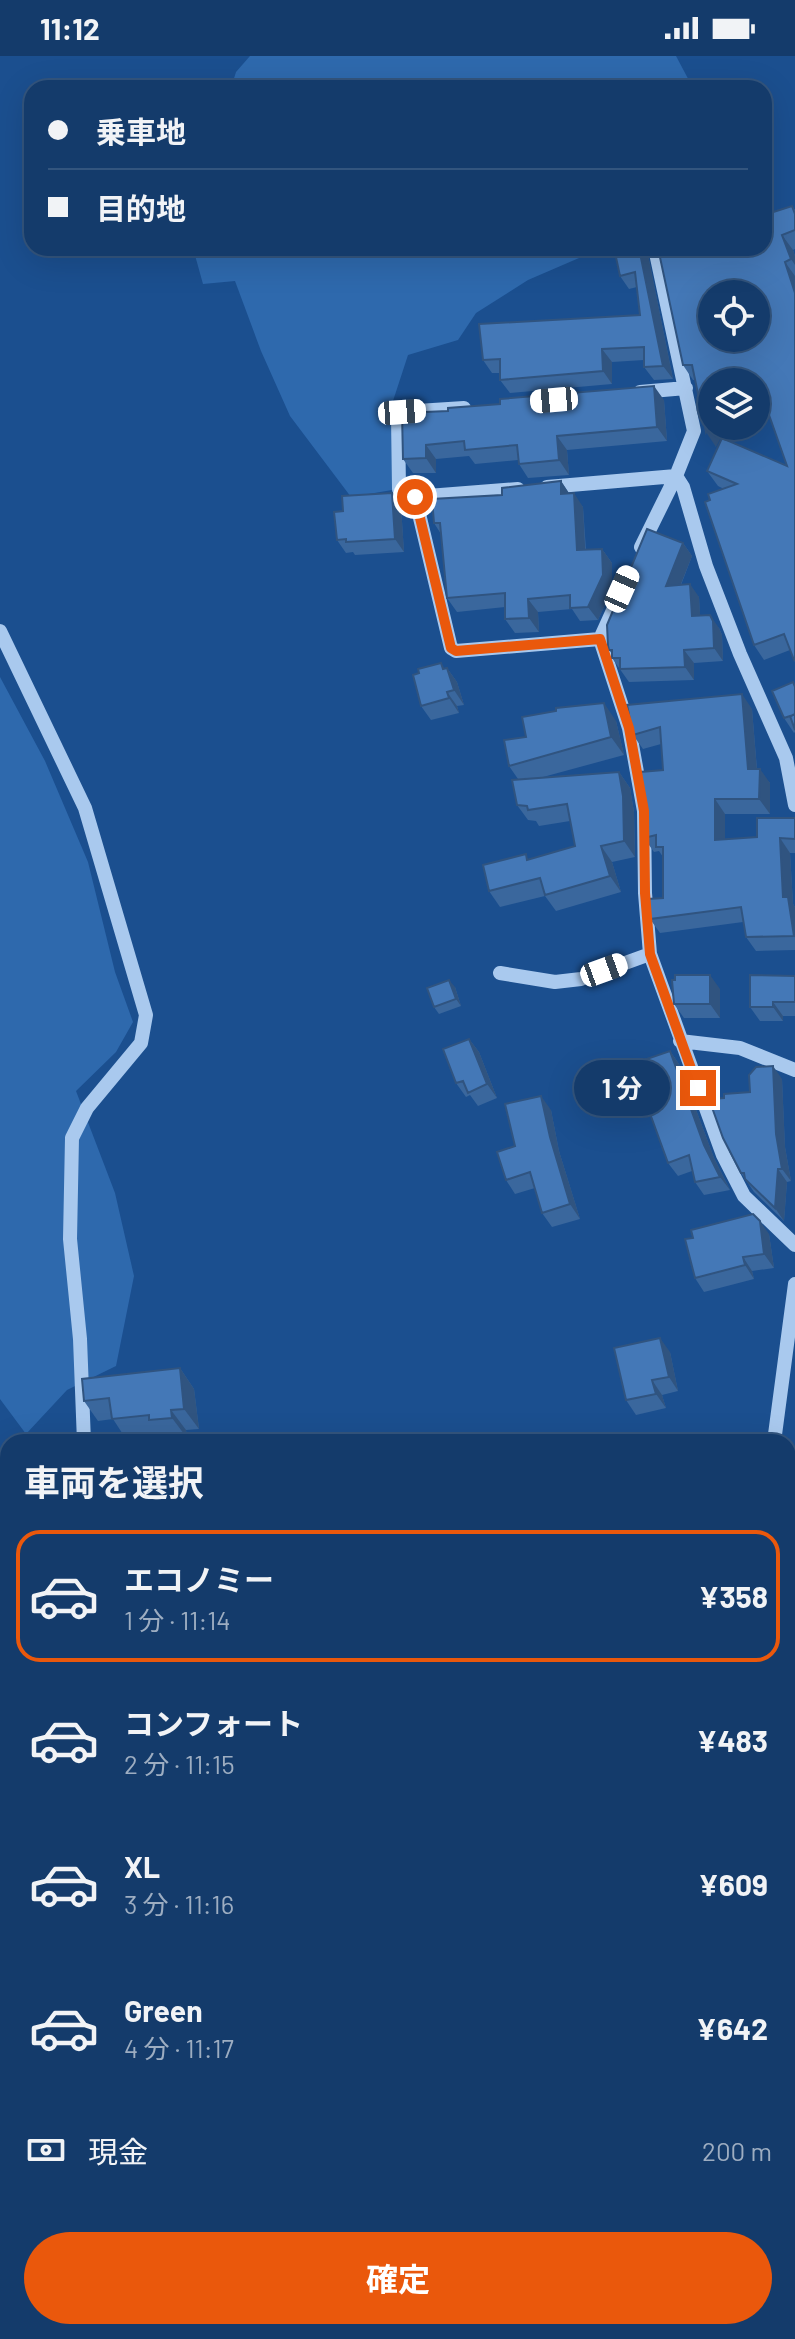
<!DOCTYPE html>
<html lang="ja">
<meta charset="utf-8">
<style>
body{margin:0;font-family:Barlow,"Noto Sans JP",sans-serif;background:#214673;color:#f1f3f6;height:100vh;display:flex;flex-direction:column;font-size:30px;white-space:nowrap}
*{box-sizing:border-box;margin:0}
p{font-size:26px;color:#9dadc1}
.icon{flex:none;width:44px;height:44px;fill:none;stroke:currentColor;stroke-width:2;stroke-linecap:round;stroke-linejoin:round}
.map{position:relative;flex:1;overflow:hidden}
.side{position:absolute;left:0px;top:1378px;width:796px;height:906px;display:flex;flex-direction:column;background:#143b6b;border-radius:24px 24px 0 0;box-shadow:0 8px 32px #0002,0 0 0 2px #33557e}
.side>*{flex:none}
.top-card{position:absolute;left:24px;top:24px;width:748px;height:176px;border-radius:24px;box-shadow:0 8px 32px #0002,0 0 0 2px #33557e;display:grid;align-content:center;height:176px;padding:0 24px;background:#143b6b}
.controls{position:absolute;left:698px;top:224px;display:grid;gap:16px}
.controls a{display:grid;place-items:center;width:72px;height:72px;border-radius:50%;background:#143b6b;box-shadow:0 8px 32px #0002,0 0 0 2px #33557e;font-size:40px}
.end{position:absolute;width:36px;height:36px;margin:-18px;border:10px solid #ea580c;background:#fff;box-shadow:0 0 0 4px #fff}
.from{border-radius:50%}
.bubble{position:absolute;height:56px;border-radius:28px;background:#143b6b;box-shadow:0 8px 32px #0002,0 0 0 2px #33557e;font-size:26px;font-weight:700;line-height:56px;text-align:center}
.car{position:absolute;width:24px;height:48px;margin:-24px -12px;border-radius:10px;box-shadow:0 0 6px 2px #0007;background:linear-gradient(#fff 24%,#345 0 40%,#fff 0 76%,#345 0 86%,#fff 0)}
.top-card b{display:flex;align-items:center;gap:28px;height:76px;font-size:30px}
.top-card b+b{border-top:2px solid #33557e}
.top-card i{width:20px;height:20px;background:#f1f3f6}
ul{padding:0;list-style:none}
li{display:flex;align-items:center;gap:24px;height:132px;margin:0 16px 12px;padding:0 8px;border:4px solid transparent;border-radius:24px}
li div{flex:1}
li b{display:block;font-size:30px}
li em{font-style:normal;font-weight:700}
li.active{border-color:#ea580c}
li>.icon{width:72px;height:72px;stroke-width:1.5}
h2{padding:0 24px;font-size:36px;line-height:96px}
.pay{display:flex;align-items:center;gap:20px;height:88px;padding:0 24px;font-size:30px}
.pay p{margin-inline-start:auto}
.action{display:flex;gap:16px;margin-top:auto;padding:16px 24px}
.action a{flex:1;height:92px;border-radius:48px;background:#ea580c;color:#fff;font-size:32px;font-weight:700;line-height:92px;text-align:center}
.status{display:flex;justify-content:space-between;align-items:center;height:56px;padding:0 40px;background:#143b6b;direction:ltr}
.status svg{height:22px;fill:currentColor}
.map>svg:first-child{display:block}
.green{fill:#2e69ad}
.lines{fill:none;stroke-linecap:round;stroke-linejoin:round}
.stream{stroke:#9cc4f0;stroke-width:8}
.minor{stroke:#a9c9ee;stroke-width:14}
.major{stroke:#f0f6ff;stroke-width:20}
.wall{fill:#3a679d}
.shaded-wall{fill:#305480}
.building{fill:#4478b7;stroke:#305480;stroke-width:2;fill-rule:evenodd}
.route{stroke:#ea580c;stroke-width:10}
</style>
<div class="status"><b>11:12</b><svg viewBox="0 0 49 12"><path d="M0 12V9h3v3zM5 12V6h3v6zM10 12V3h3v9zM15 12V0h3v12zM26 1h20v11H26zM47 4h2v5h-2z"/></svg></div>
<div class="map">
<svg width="795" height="2283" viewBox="0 0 795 2283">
<rect width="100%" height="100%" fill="#1b4f8f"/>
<path class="green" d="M 250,0 L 676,0 L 693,32 L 231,32 L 236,16 Z
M 193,192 L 625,192 L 586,199 L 528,224 L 476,257 L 458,284 L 408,299 L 392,348 L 392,434 L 351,441 L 290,360 L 261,295 L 235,225 L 203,228 Z
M 0,621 L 45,705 L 88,806 L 115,916 L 133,966 L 116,996 L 76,1035 L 115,1137 L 134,1220 L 116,1310 L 67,1334 L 26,1378 L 0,1343 Z"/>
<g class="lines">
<path class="stream" d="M 664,2276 L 672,2283
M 302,2283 L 380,2276"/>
<path class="minor" d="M 640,336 L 686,332
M 464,352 L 402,356 L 398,361 L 399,433 L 415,441 L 451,592 L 456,595 L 600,583
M 547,431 L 676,420 L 683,431 L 706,510 L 740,598 L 786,702 L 795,749
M 415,441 L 518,433
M 641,491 L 676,420 L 694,375 L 656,197
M 625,528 L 600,583 L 629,672 L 644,755 L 645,837 L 650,898 L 723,1099 L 744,1140 L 795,1189
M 0,575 L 85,752 L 146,959 L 141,987 L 87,1052 L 72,1082 L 70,1183 L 80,1283 L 84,1386
M 500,917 L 555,926 L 581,923 L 650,898
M 680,985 L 740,992 L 795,1014
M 774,1386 L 795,1228
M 788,1401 L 795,1399
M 0,1456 L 8,1455
M 788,1740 L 795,1731
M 547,2276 L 548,2283
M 706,2276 L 714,2283"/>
<path class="major" d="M 788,2204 L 795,2203
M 0,2274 L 8,2273"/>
</g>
<path class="wall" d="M 792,150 L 795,154 L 795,193 L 793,194 L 795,200 L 795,606 L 790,594 L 764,604 L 754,589 L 710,444 L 724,433 L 718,430 L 707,415 L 787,410 L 768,355 L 756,358 L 756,326 L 712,326 L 716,391 L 695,324 L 693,324 L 683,309 Z
M 614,192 L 645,192 L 647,194 L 673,323 L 654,324 L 644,311 L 644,304 L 612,306 L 612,328 L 510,337 L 500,324 L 500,317 L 492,317 L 483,304 L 640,259 L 637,231 L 629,233 L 620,220 Z
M 664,344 L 667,385 L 567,394 L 569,419 L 528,422 L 519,408 L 518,404 L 475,408 L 469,400 L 436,403 L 436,417 L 413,417 L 403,403 L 402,357 Z
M 561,425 L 569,437 L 583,451 L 586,494 L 602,493 L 612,507 L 612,533 L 598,564 L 580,565 L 572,553 L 538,556 L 539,576 L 515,577 L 505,563 L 505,551 L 457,556 L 447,542 L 441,478 L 434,467 L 502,439 Z
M 401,450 L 404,496 L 355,499 L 353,496 L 346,497 L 337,484 Z
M 683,487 L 692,500 L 681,529 L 699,541 L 700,559 L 719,572 L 722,579 L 723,605 L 694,607 L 694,624 L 629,626 L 612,602 L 612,598 L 609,594 Z
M 445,612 L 447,612 L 457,626 L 464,649 L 457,650 L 459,657 L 431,664 L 421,650 Z
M 793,626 L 795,629 L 795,676 L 794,677 L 784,662 Z
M 627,649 L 752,653 L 757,713 L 770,727 L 770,758 L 725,758 L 725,783 L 757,781 L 795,762 L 795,797 L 790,797 L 793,848 L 795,851 L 795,894 L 756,895 L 746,881 L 743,866 L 660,877 L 650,863 L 663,842 L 663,801 L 659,795 L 654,796 L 644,782 L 663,714 L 661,688 L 643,693 L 633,679 Z
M 616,665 L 624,699 L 543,721 L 619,716 L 630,732 L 634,756 L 635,801 L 612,806 L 621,836 L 556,855 L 545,840 L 500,851 L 489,835 L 530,803 L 575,790 L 570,765 L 539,770 L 536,765 L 528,764 L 517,749 L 518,723 L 509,710 Z
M 795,920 L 795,960 L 783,960 L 783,965 L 760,965 L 750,951 Z
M 455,931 L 461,950 L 439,958 L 434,951 Z
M 720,933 L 720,962 L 684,962 L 674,948 Z
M 469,983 L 479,996 L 497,1042 L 478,1050 L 470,1039 L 466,1041 L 456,1027 Z
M 670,995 L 679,1008 L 714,1102 L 730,1134 L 704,1139 L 695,1126 L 692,1115 L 678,1120 L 668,1107 Z
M 782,1023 L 785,1091 L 791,1125 L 787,1126 L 784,1165 L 754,1136 L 741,1117 L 724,1042 L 750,1036 Z
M 551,1054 L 559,1095 L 580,1163 L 552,1171 L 542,1157 L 535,1132 L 515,1138 L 506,1124 L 515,1090 Z
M 769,1178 L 774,1212 L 752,1215 L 754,1223 L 704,1236 L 695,1222 Z
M 670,1296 L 678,1335 L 662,1339 L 666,1352 L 636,1359 L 626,1344 Z
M 180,1312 L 194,1333 L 199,1373 L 186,1374 L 187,1382 L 164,1385 L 160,1380 L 126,1383 L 113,1363 L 98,1365 L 84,1345 Z
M 0,1461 L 8,1465 L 8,1535 L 0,1537 Z
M 0,1570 L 6,1570 L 8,1573 L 8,1666 L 0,1655 Z
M 8,1712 L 8,1808 L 0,1806 L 0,1716 Z"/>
<path class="shaded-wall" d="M 782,179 L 793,194 L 795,200 L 795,209 L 791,203 Z
M 639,192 L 645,192 L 647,194 L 673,323 L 663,310 Z
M 785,206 L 795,220 L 795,237 Z
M 602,293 L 612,306 L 612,328 L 603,315 Z
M 654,330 L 664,344 L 667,385 L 657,371 Z
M 712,363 L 712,370 L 727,370 L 716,391 L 706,376 Z
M 557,380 L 567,394 L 569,419 L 559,404 Z
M 426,389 L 436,403 L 436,417 L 426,402 Z
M 561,425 L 570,439 L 561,438 Z
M 392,437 L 401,450 L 404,496 L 395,483 Z
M 574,437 L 583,451 L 586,508 L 577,494 Z
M 683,487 L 692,500 L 675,543 L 666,530 Z
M 602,493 L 612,507 L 612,533 L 598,564 L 588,551 Z
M 690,528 L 699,541 L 701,573 L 692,560 Z
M 528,543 L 538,556 L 539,576 L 529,562 Z
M 710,559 L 719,572 L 722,579 L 723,605 L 714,592 Z
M 684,594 L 694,607 L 694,624 L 685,611 Z
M 441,607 L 449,619 L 447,612 L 457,626 L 464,649 L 454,634 Z
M 447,636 L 457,650 L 459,657 L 449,642 Z
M 742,638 L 752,653 L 758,727 L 748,713 Z
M 604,647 L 616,665 L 624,699 L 611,681 Z
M 760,713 L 770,727 L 770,758 L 759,743 Z
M 619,716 L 630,732 L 634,756 L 635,801 L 624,785 Z
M 715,743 L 725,758 L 725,798 L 715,784 Z
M 780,782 L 790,797 L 793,848 L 795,851 L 795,882 L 783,841 Z
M 601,790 L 612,806 L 621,836 L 610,820 Z
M 710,919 L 720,933 L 720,962 L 710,948 Z
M 449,924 L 455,931 L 461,950 L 456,943 Z
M 773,946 L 783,960 L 783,965 L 773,951 Z
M 469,983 L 479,996 L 497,1042 L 487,1028 Z
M 670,995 L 679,1008 L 714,1102 L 730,1134 L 720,1121 L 704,1089 Z
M 773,1010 L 782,1023 L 785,1091 L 791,1125 L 782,1113 L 776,1078 Z
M 541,1040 L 551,1054 L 559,1095 L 580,1163 L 570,1148 L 550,1081 Z
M 778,1113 L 787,1126 L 784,1165 L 775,1152 Z
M 760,1165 L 769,1178 L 774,1212 L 764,1198 Z
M 743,1201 L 752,1215 L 754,1223 L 745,1209 Z
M 660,1282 L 670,1296 L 678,1335 L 669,1321 Z
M 180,1312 L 194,1333 L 199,1373 L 184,1353 Z
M 652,1324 L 662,1339 L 666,1352 L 656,1338 Z
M 171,1354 L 186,1374 L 187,1382 L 172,1362 Z"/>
<path class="building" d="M 792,150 L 795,158 L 795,174 L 782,179 L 791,203 L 785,206 L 795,237 L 795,603 L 794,604 L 784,578 L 754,589 L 705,446 L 710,444 L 708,438 L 737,428 L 707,415 L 722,382 L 787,410 L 762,339 L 756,340 L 756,326 L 712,326 L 712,363 L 706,376 L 692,309 L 683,309 L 658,192 L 764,192 L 764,159 ZM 712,238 L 756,238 L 756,282 L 712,282 Z
M 614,192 L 639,192 L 663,310 L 644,311 L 644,291 L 602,293 L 603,315 L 500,324 L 500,303 L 483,304 L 479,268 L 640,259 L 635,216 L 620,220 Z
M 654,330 L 657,371 L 557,380 L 559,404 L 519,408 L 517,389 L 465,394 L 464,385 L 426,389 L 426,402 L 403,403 L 402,357 L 448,355 L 448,352 L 500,348 L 500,343 Z
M 561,425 L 561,438 L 574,437 L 577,494 L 602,493 L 603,519 L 588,551 L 570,552 L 570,539 L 528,543 L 529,562 L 505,563 L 505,537 L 447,542 L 440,467 L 434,467 L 432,443 L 502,439 L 502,432 Z
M 392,437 L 395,483 L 346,486 L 346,483 L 337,484 L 334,456 L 343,455 L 342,440 Z
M 647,473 L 683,487 L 666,530 L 690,528 L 692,560 L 710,559 L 713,565 L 714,592 L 684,594 L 685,611 L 620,613 L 620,602 L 612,602 L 612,594 L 609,594 L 608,590 L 607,569 Z
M 441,607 L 443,613 L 447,612 L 454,634 L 447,636 L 449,642 L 421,650 L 413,619 L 419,617 L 418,613 Z
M 793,626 L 795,631 L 795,658 L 791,660 L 795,658 L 795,674 L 790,660 L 784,662 L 772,635 Z
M 742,638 L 748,713 L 760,713 L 759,743 L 715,743 L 715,784 L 757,781 L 757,762 L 795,762 L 795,783 L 780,782 L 783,841 L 788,841 L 794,880 L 746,881 L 741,851 L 650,863 L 648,843 L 663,842 L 663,791 L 656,791 L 656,779 L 644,782 L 644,741 L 640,716 L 663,714 L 660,671 L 633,679 L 627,649 Z
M 604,647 L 611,681 L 509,710 L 504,684 L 526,681 L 522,661 L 556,655 L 556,652 Z
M 619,716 L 623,740 L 624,785 L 601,790 L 610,820 L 545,839 L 540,822 L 489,835 L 483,809 L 526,798 L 527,804 L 575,790 L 567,748 L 528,754 L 527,750 L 517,749 L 512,724 Z
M 675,919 L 710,919 L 710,948 L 674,948 L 672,924 L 675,924 Z
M 750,919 L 795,920 L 795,946 L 773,946 L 773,951 L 750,951 Z
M 449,924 L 456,943 L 434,951 L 427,932 Z
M 469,983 L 487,1028 L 468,1037 L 463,1025 L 456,1027 L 443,993 Z
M 670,995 L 704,1089 L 720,1121 L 695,1126 L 689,1099 L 668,1107 L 632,1008 Z
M 773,1010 L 776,1078 L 782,1113 L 778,1113 L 775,1152 L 745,1123 L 744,1117 L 741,1117 L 723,1082 L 709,1043 L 724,1042 L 724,1038 L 750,1036 L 749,1019 L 756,1011 Z
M 541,1040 L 550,1081 L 570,1148 L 542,1157 L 530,1116 L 506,1124 L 497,1096 L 515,1090 L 505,1048 Z
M 753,1158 L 760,1165 L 764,1198 L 743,1201 L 745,1209 L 695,1222 L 685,1183 L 693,1182 L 691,1174 Z
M 660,1282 L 669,1321 L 652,1324 L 656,1338 L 626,1344 L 614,1292 Z
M 180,1312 L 184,1353 L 171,1354 L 172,1362 L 149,1364 L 149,1359 L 112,1363 L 109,1342 L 84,1345 L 82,1323 Z
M 4,1459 L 8,1472 L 8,1518 L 0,1521 L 0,1461 Z
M 0,1570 L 6,1570 L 6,1573 L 8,1573 L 8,1649 L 0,1650 Z
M 8,1712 L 8,1784 L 0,1783 L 0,1716 Z"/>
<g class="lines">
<path class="route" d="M 415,441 L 451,592 L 456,595 L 600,583 L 629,672 L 644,755 L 645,837 L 650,898 L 698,1032"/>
</g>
</svg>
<div class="controls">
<a><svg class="icon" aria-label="locate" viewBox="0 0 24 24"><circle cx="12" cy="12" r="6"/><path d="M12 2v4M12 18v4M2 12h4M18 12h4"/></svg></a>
<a><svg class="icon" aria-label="layers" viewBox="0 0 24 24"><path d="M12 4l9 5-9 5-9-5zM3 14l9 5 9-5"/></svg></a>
</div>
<i class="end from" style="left:415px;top:441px"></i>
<i class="end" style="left:698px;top:1032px"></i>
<div class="bubble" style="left:574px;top:1004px;width:96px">1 分</div>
<i class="car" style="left:554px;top:344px;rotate:265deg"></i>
<i class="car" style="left:402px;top:356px;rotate:86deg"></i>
<i class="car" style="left:622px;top:533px;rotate:24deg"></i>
<i class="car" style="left:604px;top:914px;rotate:70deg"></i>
<div class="top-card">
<b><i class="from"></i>乗車地</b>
<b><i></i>目的地</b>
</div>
<section class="side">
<h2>車両を選択</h2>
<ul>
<li class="active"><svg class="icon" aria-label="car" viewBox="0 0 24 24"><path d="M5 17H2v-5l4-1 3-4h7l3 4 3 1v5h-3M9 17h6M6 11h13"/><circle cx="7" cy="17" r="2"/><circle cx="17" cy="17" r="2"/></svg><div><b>エコノミー</b><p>1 分 · 11:14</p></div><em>¥358</em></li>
<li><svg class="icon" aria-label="car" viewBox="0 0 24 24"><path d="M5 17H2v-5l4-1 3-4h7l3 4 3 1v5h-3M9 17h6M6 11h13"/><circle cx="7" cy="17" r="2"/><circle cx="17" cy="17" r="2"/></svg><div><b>コンフォート</b><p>2 分 · 11:15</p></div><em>¥483</em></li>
<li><svg class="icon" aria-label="car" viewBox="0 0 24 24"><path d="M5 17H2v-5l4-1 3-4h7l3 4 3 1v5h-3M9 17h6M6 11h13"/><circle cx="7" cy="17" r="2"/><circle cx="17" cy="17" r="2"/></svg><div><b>XL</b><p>3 分 · 11:16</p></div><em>¥609</em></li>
<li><svg class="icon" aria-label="car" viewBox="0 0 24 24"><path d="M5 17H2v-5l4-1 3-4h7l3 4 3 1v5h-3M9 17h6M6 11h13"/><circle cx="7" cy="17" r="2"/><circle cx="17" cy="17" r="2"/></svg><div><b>Green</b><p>4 分 · 11:17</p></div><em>¥642</em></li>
</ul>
<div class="pay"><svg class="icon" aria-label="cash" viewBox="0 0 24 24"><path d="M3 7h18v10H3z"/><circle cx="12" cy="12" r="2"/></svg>現金<p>200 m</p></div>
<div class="action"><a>確定</a></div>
</section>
</div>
